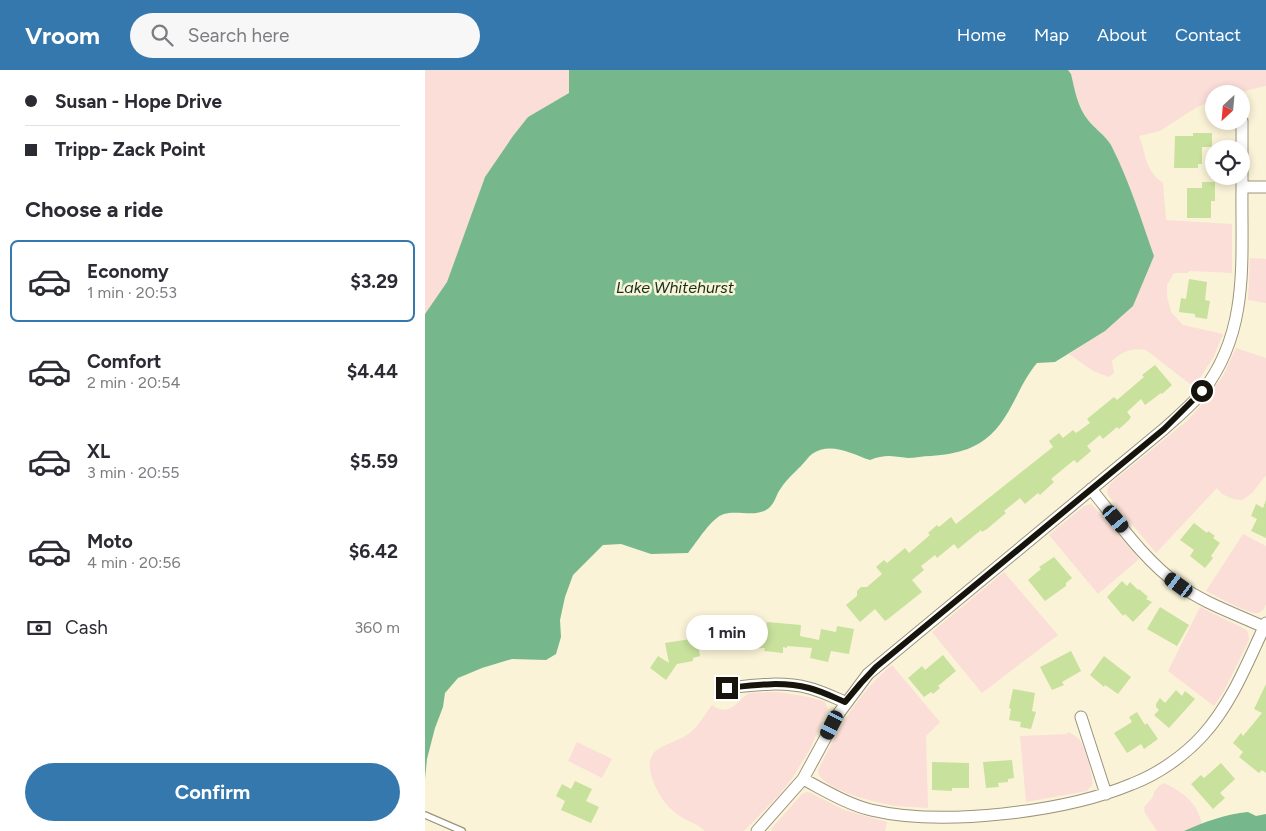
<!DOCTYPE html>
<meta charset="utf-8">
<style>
body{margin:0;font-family:Figtree,sans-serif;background:#f7f7f7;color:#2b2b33;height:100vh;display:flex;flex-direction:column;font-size:19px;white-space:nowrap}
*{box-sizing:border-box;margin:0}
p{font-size:16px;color:#7c7c81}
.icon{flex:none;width:28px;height:28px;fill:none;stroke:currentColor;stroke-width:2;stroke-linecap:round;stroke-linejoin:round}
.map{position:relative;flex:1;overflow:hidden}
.side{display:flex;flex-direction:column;background:#fff;width:425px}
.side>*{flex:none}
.top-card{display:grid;align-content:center;height:110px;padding:0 25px;background:#fff}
.needle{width:32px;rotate:206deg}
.buttons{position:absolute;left:780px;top:15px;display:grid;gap:10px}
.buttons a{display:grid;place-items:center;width:45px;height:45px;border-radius:50%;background:#fff;box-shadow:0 2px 8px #0003;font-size:25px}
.end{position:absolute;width:22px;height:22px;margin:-11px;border:6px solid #17140b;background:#fff;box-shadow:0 0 0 2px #fff}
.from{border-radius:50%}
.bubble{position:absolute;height:35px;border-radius:18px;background:#fff;box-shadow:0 2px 8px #0003;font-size:16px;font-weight:700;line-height:35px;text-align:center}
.car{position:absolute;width:15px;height:30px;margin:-15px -8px;border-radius:6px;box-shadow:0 0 4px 1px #0007;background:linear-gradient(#222 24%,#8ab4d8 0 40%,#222 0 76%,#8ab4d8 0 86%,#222 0)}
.top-card b{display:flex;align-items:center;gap:18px;height:48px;font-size:19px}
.top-card b+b{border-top:1px solid #e1e1e2}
.top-card i{width:12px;height:12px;background:#2b2b33}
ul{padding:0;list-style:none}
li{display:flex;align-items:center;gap:15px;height:82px;margin:0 10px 8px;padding:0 15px;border:2px solid transparent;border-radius:8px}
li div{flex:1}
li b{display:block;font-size:19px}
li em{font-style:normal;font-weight:700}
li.current{border-color:#3578ae}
li>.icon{width:45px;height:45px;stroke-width:1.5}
h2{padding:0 25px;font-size:22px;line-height:60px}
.pay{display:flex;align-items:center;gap:12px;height:55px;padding:0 25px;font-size:19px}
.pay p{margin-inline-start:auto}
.button{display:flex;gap:10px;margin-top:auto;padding:10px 25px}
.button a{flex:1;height:58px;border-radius:30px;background:#3578ae;color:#fff;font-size:20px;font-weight:700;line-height:58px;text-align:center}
header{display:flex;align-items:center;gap:30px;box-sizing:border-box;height:70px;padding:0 25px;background:#3578ae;color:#fff}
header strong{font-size:24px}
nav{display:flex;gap:28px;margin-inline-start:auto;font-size:18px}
.search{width:350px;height:45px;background:#f7f7f7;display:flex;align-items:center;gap:12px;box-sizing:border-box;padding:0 18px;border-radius:28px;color:#7c7c81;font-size:19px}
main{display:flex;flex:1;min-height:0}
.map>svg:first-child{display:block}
.green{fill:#faded7}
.water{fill:#76b88c}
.building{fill:#c8e19c}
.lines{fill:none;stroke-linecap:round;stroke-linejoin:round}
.service-casing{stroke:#9b947b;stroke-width:8}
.minor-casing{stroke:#9b947b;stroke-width:13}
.service{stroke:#fff;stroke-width:5.5}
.minor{stroke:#fff;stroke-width:11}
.route{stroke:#17140b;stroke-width:6}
.labels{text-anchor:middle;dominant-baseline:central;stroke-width:5;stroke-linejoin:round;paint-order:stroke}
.water-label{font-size:16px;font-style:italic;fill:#13301e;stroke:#faf3d8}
</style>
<header>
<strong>Vroom</strong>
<div class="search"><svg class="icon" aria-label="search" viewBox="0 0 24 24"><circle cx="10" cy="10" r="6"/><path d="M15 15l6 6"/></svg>Search here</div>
<nav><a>Home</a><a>Map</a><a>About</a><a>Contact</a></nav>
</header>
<main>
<section class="side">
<div class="top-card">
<b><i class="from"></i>Susan - Hope Drive</b>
<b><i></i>Tripp- Zack Point</b>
</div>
<h2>Choose a ride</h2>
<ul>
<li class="current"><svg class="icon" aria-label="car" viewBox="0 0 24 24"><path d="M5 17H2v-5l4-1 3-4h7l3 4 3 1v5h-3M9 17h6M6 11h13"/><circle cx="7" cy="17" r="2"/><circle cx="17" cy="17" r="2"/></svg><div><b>Economy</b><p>1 min · 20:53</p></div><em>$3.29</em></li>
<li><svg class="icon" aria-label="car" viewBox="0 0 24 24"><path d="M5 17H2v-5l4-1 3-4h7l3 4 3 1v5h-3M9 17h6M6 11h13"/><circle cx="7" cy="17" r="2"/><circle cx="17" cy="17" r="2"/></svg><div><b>Comfort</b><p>2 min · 20:54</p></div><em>$4.44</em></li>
<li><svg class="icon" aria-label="car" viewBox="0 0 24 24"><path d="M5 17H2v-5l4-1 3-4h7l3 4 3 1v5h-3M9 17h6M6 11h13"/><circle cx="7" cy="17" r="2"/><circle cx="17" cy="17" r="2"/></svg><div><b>XL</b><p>3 min · 20:55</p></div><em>$5.59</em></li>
<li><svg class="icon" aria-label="car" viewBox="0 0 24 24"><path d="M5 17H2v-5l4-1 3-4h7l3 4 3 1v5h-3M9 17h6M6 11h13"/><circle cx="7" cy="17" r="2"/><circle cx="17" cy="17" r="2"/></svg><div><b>Moto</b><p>4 min · 20:56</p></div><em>$6.42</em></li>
</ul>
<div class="pay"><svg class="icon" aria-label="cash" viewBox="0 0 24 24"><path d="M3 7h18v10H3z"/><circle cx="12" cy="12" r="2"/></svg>Cash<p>360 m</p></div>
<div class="button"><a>Confirm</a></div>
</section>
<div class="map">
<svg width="841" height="761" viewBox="0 0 841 761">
<rect width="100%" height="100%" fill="#faf3d8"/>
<path class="green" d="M 0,0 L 144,0 L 144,23 L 103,47 L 60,107 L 22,212 L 0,244 Z
M 643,0 L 841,0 L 841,16 L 806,24 L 789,24 L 789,30 L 772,37 L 735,61 L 714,66 C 722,86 719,99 738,113 L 741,150 L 807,154 L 807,203 L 765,201 L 762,203 L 749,203 L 742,215 L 742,226 L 746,242 L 758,255 L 798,264 L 788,288 L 769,317 L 721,280 C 709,277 695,282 687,291 L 689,303 L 684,307 L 668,301 L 644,284 L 680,261 L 729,186 C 716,149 704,110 686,75 C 680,65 670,59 663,50 C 652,36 650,20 646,4 Z
M 825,188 L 841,189 L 841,233 L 823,230 Z
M 811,278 L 841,288 L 841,405 L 827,423 L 817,430 L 808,429 L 797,424 L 792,418 L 731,483 L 683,425 L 682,420 L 686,413 L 763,350 L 776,335 L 798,306 Z
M 666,434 L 672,440 L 714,489 L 673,524 L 624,465 L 659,436 Z
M 818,464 L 841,476 L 841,534 C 839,538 838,542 833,543 C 825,545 791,526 781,521 Z
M 579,502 L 633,565 L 557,623 L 507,562 Z
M 775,537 L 820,559 L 823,562 L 824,570 L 799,621 L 789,636 L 743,601 Z
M 467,595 L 515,652 L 501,666 L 503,738 C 492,737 482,737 471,736 C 451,733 412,723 397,709 C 393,705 393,702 394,698 C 416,656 430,626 467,595 Z
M 350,622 C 367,624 384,626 400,632 L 403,639 L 385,679 L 368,707 L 354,725 L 319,761 L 280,761 C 271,752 256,750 245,738 C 234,727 214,693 232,680 C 242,673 257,670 266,662 C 274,655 281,643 287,635 C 306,648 311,631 324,623 Z
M 643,662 C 647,664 651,666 654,669 C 659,675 669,708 667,715 L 662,721 L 601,732 L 595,666 L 642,664 Z
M 152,672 L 187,689 L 177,708 L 143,691 Z
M 739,713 C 759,723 772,732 777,754 L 759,761 L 732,761 L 720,743 L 719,737 L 728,727 L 729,722 L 734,716 Z
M 382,722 L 386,723 L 419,740 L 462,752 L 460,761 L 348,761 L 346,759 L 377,724 Z"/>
<path class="water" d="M 144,0 L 643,0 L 646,4 C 650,20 652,36 663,50 C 670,59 680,65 686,75 C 704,110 716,149 729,186 L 708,236 L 680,261 L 630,292 L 612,293 C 595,313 589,338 572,358 C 554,379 532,384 506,386 C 498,386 490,388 483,388 C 467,386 460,384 445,390 C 427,384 405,371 387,384 C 383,387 380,392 376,396 C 369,403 362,409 356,418 C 350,426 350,435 341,440 C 329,447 312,440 299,444 C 286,448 272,472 263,483 L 226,484 L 196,474 L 178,475 L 148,505 L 140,527 L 135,550 L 136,567 L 131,584 L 121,590 L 87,589 L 57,598 L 33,608 L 20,623 L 18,637 L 10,658 L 2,689 L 0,709 L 0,244 L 22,212 L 60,107 L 88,66 L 103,47 L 144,23 Z
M 823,742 L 831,746 L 841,744 L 841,761 L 759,761 C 779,752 801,744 823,742 Z"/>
<path class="building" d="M 768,63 L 787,63 L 787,77 L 777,77 L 777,94 L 773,94 L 773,98 L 749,98 L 750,66 L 768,66 Z
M 777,112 L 790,112 L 790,131 L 786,131 L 786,148 L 762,148 L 762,118 L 777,118 Z
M 764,209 L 782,212 L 780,230 L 785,231 L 782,249 L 770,247 L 770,244 L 754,242 L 756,228 L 761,229 Z
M 730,295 L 747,315 L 737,324 L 736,323 L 720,335 L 716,329 L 702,342 L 706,347 L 703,351 L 694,359 L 692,357 L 678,369 L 675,365 L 662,376 L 666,381 L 652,393 L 649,390 L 626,409 L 629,412 L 615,425 L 613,423 L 600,434 L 595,428 L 579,441 L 581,443 L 562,459 L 557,462 L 556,460 L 533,479 L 529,474 L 512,488 L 510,485 L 496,496 L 499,500 L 487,510 L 497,522 L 463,549 L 460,551 L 450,539 L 435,552 L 421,535 L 432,526 L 432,521 L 436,517 L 442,517 L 457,504 L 451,497 L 459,490 L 462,493 L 480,478 L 484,483 L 505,465 L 503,463 L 512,455 L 514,457 L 526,447 L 531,454 L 628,377 L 624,371 L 634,363 L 638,368 L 648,360 L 651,363 L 665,353 L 662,349 L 689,327 L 692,330 L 719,307 L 717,305 Z
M 841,430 L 841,468 L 826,461 L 832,449 L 826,446 L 831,434 L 838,438 Z
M 769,453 L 782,463 L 783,461 L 790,466 L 788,468 L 795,473 L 786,486 L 788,488 L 780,498 L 765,486 L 769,480 L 755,470 Z
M 629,487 L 647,508 L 641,513 L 641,516 L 620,531 L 603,510 L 616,499 L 614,497 Z
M 697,511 L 702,516 L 705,512 L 713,520 L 714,519 L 723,527 L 721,529 L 727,532 L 708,552 L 700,544 L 698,546 L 682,527 Z
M 735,537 L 764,555 L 752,576 L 722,559 Z
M 313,552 L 320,553 L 320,558 L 341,557 L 342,552 L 376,555 L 375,566 L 394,570 L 396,559 L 411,562 L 412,556 L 429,559 L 424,584 L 406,581 L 403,592 L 385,588 L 387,578 L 362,576 L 362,578 L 358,577 L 358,583 L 339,581 L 340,578 L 288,580 L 288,566 L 293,566 L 293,558 L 310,558 L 310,554 Z
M 272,568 L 275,586 L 268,588 L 268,591 L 252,594 L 241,610 L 225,598 L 233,586 L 244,593 L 240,573 Z
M 646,581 L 656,601 L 637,612 L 639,615 L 627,620 L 615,597 Z
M 518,585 L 531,601 L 513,616 L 515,618 L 508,624 L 506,622 L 499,627 L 483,608 L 497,596 L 500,600 Z
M 679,586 L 706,607 L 693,624 L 680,615 L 679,617 L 665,605 Z
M 841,614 L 841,703 L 837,700 L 834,703 L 814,687 L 818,682 L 808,673 L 816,663 L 818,666 L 837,643 L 829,639 Z
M 588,619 L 610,623 L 607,641 L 611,642 L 606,659 L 595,657 L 596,652 L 584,650 L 586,639 L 584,638 Z
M 751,620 L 757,626 L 760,621 L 770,629 L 744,658 L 729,645 L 734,640 L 731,637 L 731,634 L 735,628 L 740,633 Z
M 712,642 L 720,655 L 722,653 L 733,669 L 719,679 L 716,674 L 702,683 L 689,663 L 707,652 L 704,647 Z
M 587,690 L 589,708 L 583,709 L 583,712 L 573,713 L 574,717 L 561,718 L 558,692 Z
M 507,692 L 544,693 L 544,718 L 527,718 L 527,721 L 507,720 Z
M 796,693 L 810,709 L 795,723 L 800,728 L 788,739 L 766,714 L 776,705 L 779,708 Z
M 150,711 L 167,719 L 161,731 L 174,737 L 166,753 L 136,740 L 140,731 L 131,726 L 137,714 L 146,719 Z"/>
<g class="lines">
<defs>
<path id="service" d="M 0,745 L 37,761"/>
<path id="minor" d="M 817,51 L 817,117
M 666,419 C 693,452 719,490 754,515 C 779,533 811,544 839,557
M 302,618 C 329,615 357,611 384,618 C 396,621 408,627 420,632
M 656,647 L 681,724
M 378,709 C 399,720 422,734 446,740 C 517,757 640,742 707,714 C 733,704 759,686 778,665 C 807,633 823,591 841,553
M 332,761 L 378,709 L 414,643 L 443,604 L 739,359 C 752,347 767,335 778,321 C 825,260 816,190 817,117 L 841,117"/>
</defs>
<use href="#service" class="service-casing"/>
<use href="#minor" class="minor-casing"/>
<use href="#service" class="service"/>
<use href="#minor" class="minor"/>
</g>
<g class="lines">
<path class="route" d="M 302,618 C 329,615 357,611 384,618 C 396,621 408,627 420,632 L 436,613 L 451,597 L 739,359 L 777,321"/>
</g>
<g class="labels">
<g class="water-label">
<text x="250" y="217">Lake Whitehurst</text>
</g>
</g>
</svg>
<div class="buttons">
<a><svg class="needle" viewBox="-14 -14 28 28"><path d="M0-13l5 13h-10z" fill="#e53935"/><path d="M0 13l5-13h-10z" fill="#7c7c81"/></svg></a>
<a><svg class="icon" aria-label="locate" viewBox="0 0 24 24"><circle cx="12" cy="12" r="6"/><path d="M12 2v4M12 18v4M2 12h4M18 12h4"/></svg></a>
</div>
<i class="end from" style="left:777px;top:321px"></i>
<i class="end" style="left:302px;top:618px"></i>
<div class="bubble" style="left:261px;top:545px;width:82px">1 min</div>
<i class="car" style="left:691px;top:449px;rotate:140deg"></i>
<i class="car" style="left:754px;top:515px;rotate:306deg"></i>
<i class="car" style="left:407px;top:655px;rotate:207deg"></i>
</div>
</main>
